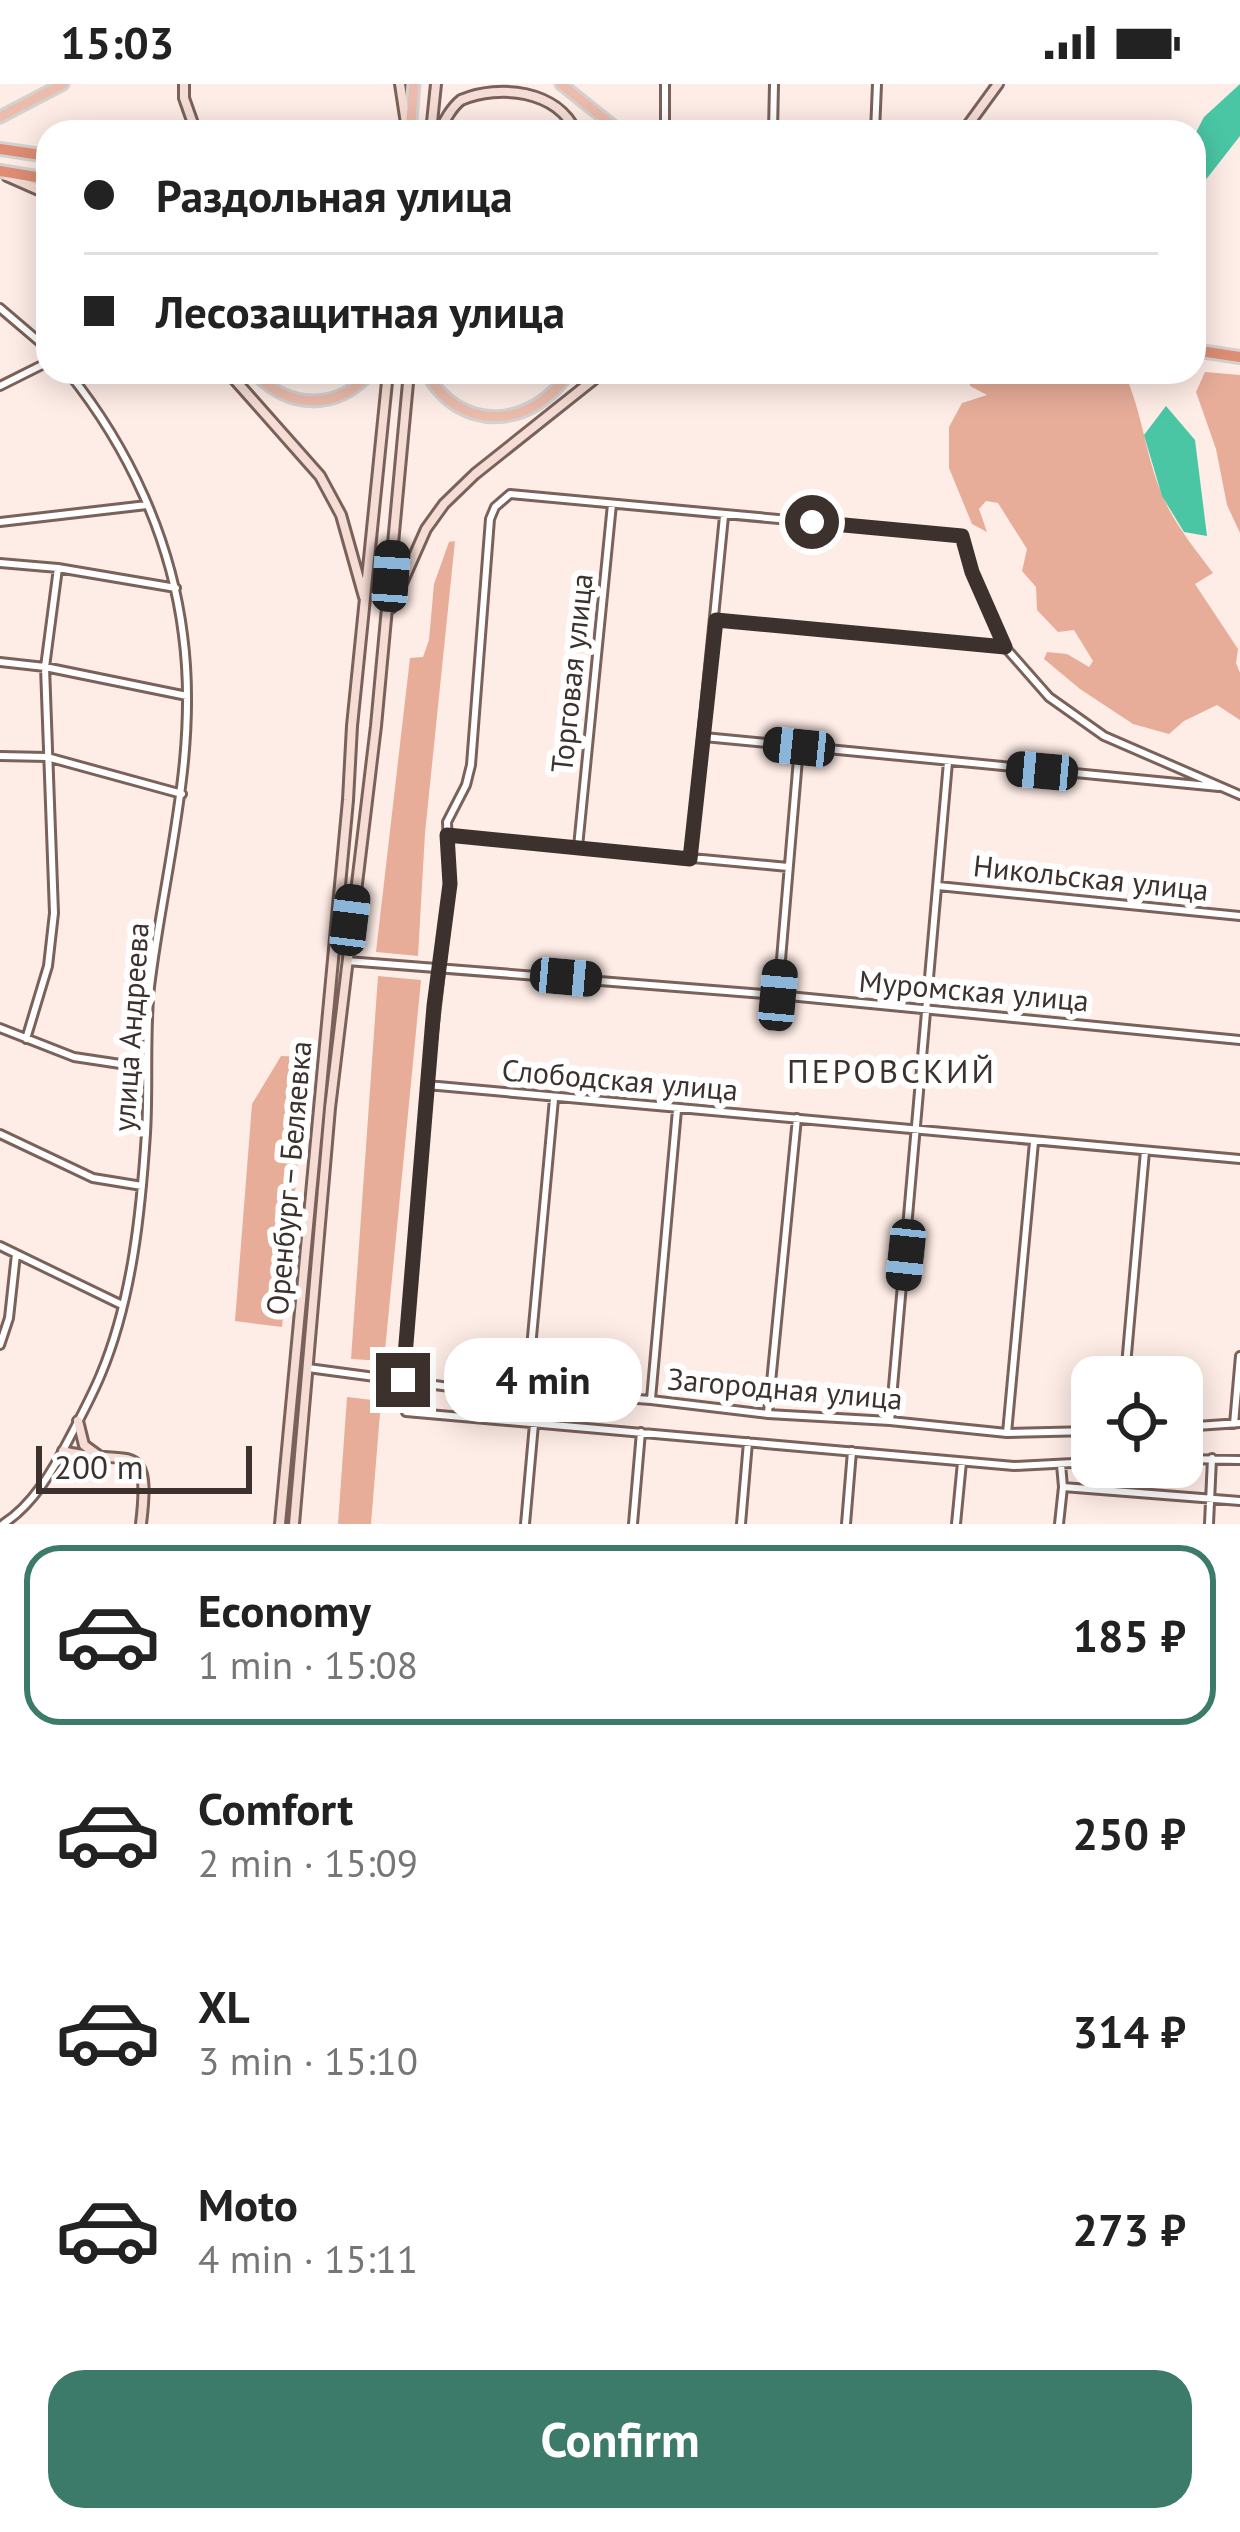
<!DOCTYPE html>
<meta charset="utf-8">
<style>
body{margin:0;font-family:"PT Sans",sans-serif;background:#f6f6f6;color:#222;height:100vh;display:flex;flex-direction:column;font-size:45px;white-space:nowrap}
*{box-sizing:border-box;margin:0}
p{font-size:39px;color:#767676}
.icon{flex:none;width:66px;height:66px;fill:none;stroke:currentColor;stroke-width:2;stroke-linecap:round;stroke-linejoin:round}
.map{position:relative;height:1440px;overflow:hidden}
.drawer{display:flex;flex-direction:column;background:#fff;flex:1}
.drawer>*{flex:none}
.hud{position:absolute;left:36px;top:36px;width:1170px;height:264px;border-radius:36px;box-shadow:0 6px 30px #0003;display:grid;align-content:center;height:264px;padding:0 48px;background:#fff}
.buttons{position:absolute;left:1071px;top:1272px;display:grid;gap:24px}
.buttons a{display:grid;place-items:center;width:132px;height:132px;border-radius:24px;background:#fff;box-shadow:0 6px 30px #0003;font-size:60px}
.scale{position:absolute;left:36px;bottom:30px;width:216px;box-sizing:border-box;padding-left:12px;border:6px solid #3c312d;border-top:0;font-size:33px;line-height:42px;white-space:nowrap;color:#3c312d;-webkit-text-stroke:9px #fff;paint-order:stroke}
.end{position:absolute;width:54px;height:54px;margin:-27px;border:15px solid #3c312d;background:#fff;box-shadow:0 0 0 6px #fff}
.from{border-radius:50%}
.bubble{position:absolute;height:84px;border-radius:36px;background:#fff;box-shadow:0 6px 30px #0003;font-size:39px;font-weight:700;line-height:84px;text-align:center}
.car{position:absolute;width:36px;height:72px;margin:-36px -18px;border-radius:15px;box-shadow:0 0 9px 3px #0007;background:linear-gradient(#222 24%,#8ab4d8 0 40%,#222 0 76%,#8ab4d8 0 86%,#222 0)}
.hud b{display:flex;align-items:center;gap:42px;height:114px;font-size:45px}
.hud b+b{border-top:3px solid #e0e0e0}
.hud i{width:30px;height:30px;background:#222}
ul{padding:21px 0 0;list-style:none}
li{display:flex;align-items:center;gap:36px;height:180px;margin:0 24px 18px;padding:0 24px;border:6px solid transparent;border-radius:36px}
li div{flex:1}
li b{display:block;font-size:45px}
li em{font-style:normal;font-weight:700}
li.selected{border-color:#3c7b69}
li>.icon{width:108px;height:108px;stroke-width:1.5}
.button{display:flex;gap:24px;margin-top:auto;padding:24px 48px}
.button a{flex:1;height:138px;border-radius:36px;background:#3c7b69;color:#fff;font-size:48px;font-weight:700;line-height:138px;text-align:center}
.status{display:flex;justify-content:space-between;align-items:center;height:84px;padding:0 60px;background:#fff;direction:ltr}
.status svg{height:33px;fill:currentColor}
.map>svg:first-child{display:block}
.green{fill:#e7ad99}
.water{fill:#4ac6a5}
.lines{fill:none;stroke-linecap:round;stroke-linejoin:round}
.street-casing{stroke:#7a6159;stroke-width:12}
.secondary-casing{stroke:#7a6159;stroke-width:14}
.primary-casing{stroke:#d4d2d1;stroke-width:15}
.highway-casing{stroke:#d4d2d1;stroke-width:16}
.street{stroke:#fff;stroke-width:6}
.secondary{stroke:#f5ddd5;stroke-width:8}
.primary{stroke:#ebbbac;stroke-width:9}
.highway{stroke:#de8e74;stroke-width:10}
.route{stroke:#3c312d;stroke-width:15}
.labels{text-anchor:middle;dominant-baseline:central;stroke-width:12;stroke-linejoin:round;paint-order:stroke}
.street-label{font-size:30px;fill:#3c312d;stroke:#fff}
.neighbourhood-label{font-size:33px;letter-spacing:3px;fill:#3c312d;stroke:#fff}
</style>
<div class="status"><b>15:03</b><svg viewBox="0 0 49 12"><path d="M0 12V9h3v3zM5 12V6h3v6zM10 12V3h3v9zM15 12V0h3v12zM26 1h20v11H26zM47 4h2v5h-2z"/></svg></div>
<div class="map">
<svg width="1240" height="1440" viewBox="0 0 1240 1440">
<rect width="100%" height="100%" fill="#feece6"/>
<path class="green" d="M 1124,288 C 1142,327 1145,369 1161,408 C 1172,437 1195,465 1213,489 L 1195,500 L 1238,565 L 1236,579 L 1240,589 L 1240,636 L 1217,621 L 1184,637 L 1169,650 L 1133,640 L 1080,605 L 1044,575 L 1047,568 L 1067,570 L 1089,583 L 1093,577 L 1074,546 L 1058,548 L 1037,526 L 1036,503 L 1022,487 L 1027,465 L 998,419 L 986,417 L 979,425 L 987,448 L 972,440 L 949,384 L 949,343 L 962,319 L 987,311 L 970,302 L 969,289 Z
M 1205,288 L 1240,291 L 1240,449 L 1227,421 L 1216,365 L 1196,308 Z
M 455,457 L 425,749 L 418,872 L 376,868 L 410,574 L 423,573 L 429,556 L 434,500 L 449,458 Z
M 378,892 L 421,896 L 384,1277 L 351,1275 Z
M 281,972 L 308,973 L 282,1243 L 235,1237 L 252,1020 Z
M 347,1313 L 381,1317 L 371,1440 L 338,1440 Z"/>
<path class="water" d="M 1240,0 L 1240,52 L 1208,93 L 1194,106 L 1194,52 L 1204,33 Z
M 1166,322 L 1195,356 L 1207,452 L 1184,448 L 1162,412 L 1144,351 Z"/>
<g class="lines">
<defs>
<path id="street" d="M 665,42 L 665,0
M 773,48 L 774,0
M 875,48 L 877,0
M 0,224 L 48,265
M 0,302 L 48,278
M 0,438 L 147,421
M 0,479 L 58,484 L 176,504
M 715,536 L 1005,563
M 0,578 L 45,583 L 187,612
M 704,653 L 1219,703
M 0,672 L 47,673 L 182,710
M 447,751 L 788,783
M 578,763 L 612,420
M 690,775 L 724,432
M 938,802 L 1240,832
M 347,877 L 778,911 L 1240,956
M 778,911 L 799,663
M 0,944 L 74,973 L 147,984
M 26,955 L 48,882 L 54,829 L 45,583 L 58,484
M 427,1001 L 1240,1075
M 0,1050 L 93,1094 L 142,1102
M 0,1162 L 122,1221
M 0,1261 L 9,1234 L 16,1170
M 308,1284 L 509,1311 L 527,1307 L 651,1316 L 768,1330 L 890,1337 L 1007,1349 L 1092,1347
M 1125,1293 L 1145,1067
M 527,1307 L 554,1015
M 651,1315 L 677,1026
M 768,1329 L 797,1034
M 890,1337 L 948,678
M 1234,1340 L 1240,1272
M 1182,1343 L 1240,1339
M 1007,1349 L 1034,1058
M 1182,1375 L 1240,1376
M 1092,1378 L 1014,1382 L 406,1328 L 403,1296 L 427,1001 L 450,800 L 447,738 L 466,701 L 471,681 L 490,435 L 495,423 L 510,410 L 962,452 L 972,488 L 1005,563 L 1049,613 L 1104,652 L 1240,711
M 1063,1403 L 1240,1417
M 3,1440 C 33,1421 53,1386 69,1355 C 80,1334 92,1312 101,1290 C 132,1216 141,1128 146,1049 C 149,1000 145,952 150,903 C 164,786 199,671 183,551 C 171,455 129,364 68,288
M 525,1440 L 534,1340
M 633,1440 L 641,1348
M 741,1440 L 748,1358
M 846,1440 L 852,1367
M 956,1440 L 962,1378
M 1059,1440 L 1063,1403 L 1061,1380
M 1209,1440 L 1212,1374"/>
<path id="secondary" d="M 184,0 L 184,14 L 196,48
M 400,0 L 407,46
M 431,48 L 436,0
M 439,48 C 445,36 451,24 461,16 C 500,0 557,6 576,48
M 963,48 L 998,0
M 7,92 L 48,110
M 228,288 L 320,392 L 341,431 L 364,513
M 391,524 L 426,445 L 444,420 L 475,390 L 603,288
M 78,1337 L 84,1361 L 99,1372
M 63,1367 C 128,1384 152,1350 141,1440
M 280,1440 L 348,716 L 352,642 L 388,288
M 294,1440 L 330,1024 L 376,642 L 409,288"/>
<path id="primary" d="M 561,0 L 621,48
M 0,33 L 63,0
M 410,48 L 414,0
M 254,288 C 288,326 338,327 371,288
M 426,288 C 460,351 534,344 569,288"/>
<path id="highway" d="M 0,65 L 48,72
M 0,87 L 48,95
M 1194,266 L 1240,273"/>
</defs>
<use href="#street" class="street-casing"/>
<use href="#secondary" class="secondary-casing"/>
<use href="#primary" class="primary-casing"/>
<use href="#highway" class="highway-casing"/>
<use href="#street" class="street"/>
<use href="#secondary" class="secondary"/>
<use href="#primary" class="primary"/>
<use href="#highway" class="highway"/>
</g>
<g class="lines">
<path class="route" d="M 403,1296 L 434,922 L 450,800 L 447,751 L 690,775 L 716,536 L 1005,563 L 972,488 L 962,452 L 812,438"/>
</g>
<g class="labels">
<g class="street-label">
<text transform="translate(571 589) rotate(-84)">Торговая улица</text>
<text transform="translate(1091 793) rotate(6)">Никольская улица</text>
<text transform="translate(974 906) rotate(5)">Муромская улица</text>
<text transform="translate(130 943) rotate(-86)">улица Андреева</text>
<text transform="translate(620 995) rotate(5)">Слободская улица</text>
<text transform="translate(288 1094) rotate(-85)">Оренбург – Беляевка</text>
<text transform="translate(785 1304) rotate(5)">Загородная улица</text>
</g>
<g class="neighbourhood-label">
<text x="892" y="986">ПЕРОВСКИЙ</text>
</g>
</g>
</svg>
<div class="buttons">
<a><svg class="icon" aria-label="locate" viewBox="0 0 24 24"><circle cx="12" cy="12" r="6"/><path d="M12 2v4M12 18v4M2 12h4M18 12h4"/></svg></a>
</div>
<div class="scale">200 m</div>
<i class="end from" style="left:812px;top:438px"></i>
<i class="end" style="left:403px;top:1296px"></i>
<div class="bubble" style="left:444px;top:1254px;width:198px">4 min</div>
<i class="car" style="left:391px;top:492px;rotate:4deg"></i>
<i class="car" style="left:799px;top:663px;rotate:276deg"></i>
<i class="car" style="left:1042px;top:687px;rotate:275deg"></i>
<i class="car" style="left:350px;top:836px;rotate:7deg"></i>
<i class="car" style="left:566px;top:893px;rotate:95deg"></i>
<i class="car" style="left:778px;top:911px;rotate:5deg"></i>
<i class="car" style="left:906px;top:1171px;rotate:186deg"></i>
<div class="hud">
<b><i class="from"></i>Раздольная улица</b>
<b><i></i>Лесозащитная улица</b>
</div>
</div>
<section class="drawer">
<ul>
<li class="selected"><svg class="icon" aria-label="car" viewBox="0 0 24 24"><path d="M5 17H2v-5l4-1 3-4h7l3 4 3 1v5h-3M9 17h6M6 11h13"/><circle cx="7" cy="17" r="2"/><circle cx="17" cy="17" r="2"/></svg><div><b>Economy</b><p>1 min · 15:08</p></div><em>185 ₽</em></li>
<li><svg class="icon" aria-label="car" viewBox="0 0 24 24"><path d="M5 17H2v-5l4-1 3-4h7l3 4 3 1v5h-3M9 17h6M6 11h13"/><circle cx="7" cy="17" r="2"/><circle cx="17" cy="17" r="2"/></svg><div><b>Comfort</b><p>2 min · 15:09</p></div><em>250 ₽</em></li>
<li><svg class="icon" aria-label="car" viewBox="0 0 24 24"><path d="M5 17H2v-5l4-1 3-4h7l3 4 3 1v5h-3M9 17h6M6 11h13"/><circle cx="7" cy="17" r="2"/><circle cx="17" cy="17" r="2"/></svg><div><b>XL</b><p>3 min · 15:10</p></div><em>314 ₽</em></li>
<li><svg class="icon" aria-label="car" viewBox="0 0 24 24"><path d="M5 17H2v-5l4-1 3-4h7l3 4 3 1v5h-3M9 17h6M6 11h13"/><circle cx="7" cy="17" r="2"/><circle cx="17" cy="17" r="2"/></svg><div><b>Moto</b><p>4 min · 15:11</p></div><em>273 ₽</em></li>
</ul>
<div class="button"><a>Confirm</a></div>
</section>
